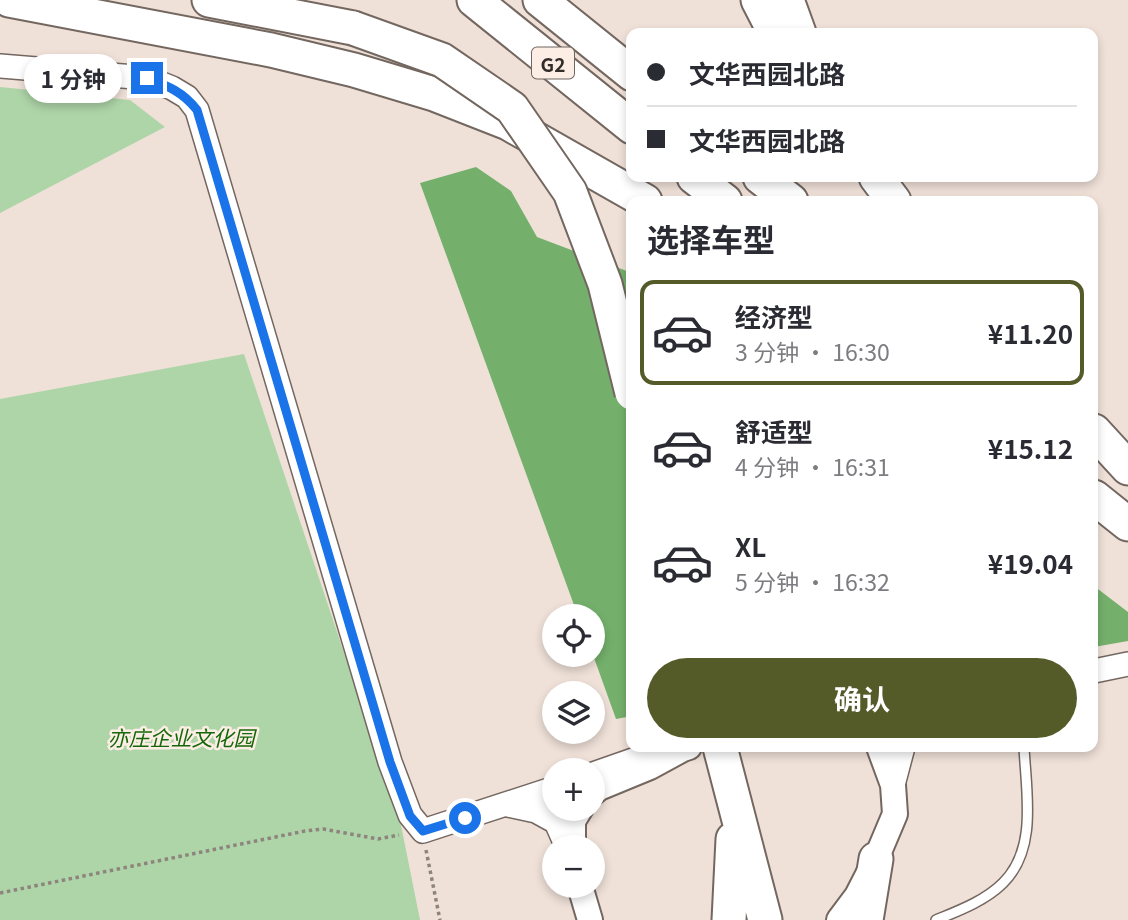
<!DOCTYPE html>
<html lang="zh">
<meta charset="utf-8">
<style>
body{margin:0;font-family:Georgia,"Noto Sans SC",serif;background:#f7f7f7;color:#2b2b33;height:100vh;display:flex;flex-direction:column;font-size:26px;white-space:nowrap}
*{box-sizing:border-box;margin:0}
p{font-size:23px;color:#7c7c81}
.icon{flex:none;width:38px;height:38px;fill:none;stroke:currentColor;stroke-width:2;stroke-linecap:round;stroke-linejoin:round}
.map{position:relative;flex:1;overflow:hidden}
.side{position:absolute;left:626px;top:196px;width:472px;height:556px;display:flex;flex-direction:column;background:#fff;border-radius:14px;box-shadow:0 4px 10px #0003}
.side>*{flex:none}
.top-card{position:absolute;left:626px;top:28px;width:472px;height:154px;border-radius:14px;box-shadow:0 4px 10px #0003;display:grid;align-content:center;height:154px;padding:0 21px;background:#fff}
.tools{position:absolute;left:542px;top:604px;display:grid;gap:14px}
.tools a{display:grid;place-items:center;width:63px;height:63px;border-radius:50%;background:#fff;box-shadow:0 4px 10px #0003;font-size:35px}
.end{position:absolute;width:32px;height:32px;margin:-16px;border:9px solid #1a73e8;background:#fff;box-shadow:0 0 0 4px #fff}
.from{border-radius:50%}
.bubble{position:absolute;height:49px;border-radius:24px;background:#fff;box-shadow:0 4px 10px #0003;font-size:23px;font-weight:700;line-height:49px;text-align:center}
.top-card b{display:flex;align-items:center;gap:24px;height:66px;font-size:26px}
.top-card b+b{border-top:2px solid #e1e1e2}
.top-card i{width:18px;height:18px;background:#2b2b33}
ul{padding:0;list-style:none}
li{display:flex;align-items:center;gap:21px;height:105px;margin:0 14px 10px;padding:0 7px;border:4px solid transparent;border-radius:14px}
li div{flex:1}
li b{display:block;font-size:26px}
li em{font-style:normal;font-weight:700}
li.active{border-color:#555a29}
li>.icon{width:63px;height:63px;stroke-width:1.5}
h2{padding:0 21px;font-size:32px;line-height:84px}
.cta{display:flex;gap:14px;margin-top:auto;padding:14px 21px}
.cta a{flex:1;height:80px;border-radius:42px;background:#555a29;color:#fff;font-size:28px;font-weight:700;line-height:80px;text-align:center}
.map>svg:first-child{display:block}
.green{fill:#aed5a8}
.forest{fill:#74b06c}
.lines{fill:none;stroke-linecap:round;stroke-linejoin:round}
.service-casing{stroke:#736760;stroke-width:12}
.tertiary-casing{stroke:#736760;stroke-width:26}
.secondary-casing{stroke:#736760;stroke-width:28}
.motorway-casing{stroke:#736760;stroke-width:37}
.path{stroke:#8d847e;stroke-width:3.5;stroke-dasharray:3.5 3.5;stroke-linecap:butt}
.service{stroke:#fff;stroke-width:9}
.tertiary{stroke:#fff;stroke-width:23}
.secondary{stroke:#fff;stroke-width:24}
.motorway{stroke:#fff;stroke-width:33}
.motorway-bridge-casing{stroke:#736760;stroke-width:37;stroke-linecap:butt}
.motorway-bridge{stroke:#fff;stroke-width:33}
.route{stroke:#1a73e8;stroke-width:9}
.labels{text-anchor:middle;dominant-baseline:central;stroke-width:5;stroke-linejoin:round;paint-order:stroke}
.shield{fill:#fceee5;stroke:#6f6761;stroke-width:2}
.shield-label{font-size:19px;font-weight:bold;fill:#322d29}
.park-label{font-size:21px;font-style:italic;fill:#14680a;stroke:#fceee5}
</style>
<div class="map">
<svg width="1128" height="920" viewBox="0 0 1128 920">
<rect width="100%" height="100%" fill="#efe1d8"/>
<path class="green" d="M 0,87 L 130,100 L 165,127 L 0,213 Z
M 244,354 L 400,820 L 420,920 L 0,920 L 0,399 Z"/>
<path class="forest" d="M 476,167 L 511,191 L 537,237 L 632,273 L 632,716 L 616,719 L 593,655 L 593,616 L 578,616 L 420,183 Z
M 1094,586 L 1128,612 L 1128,641 L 1094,647 Z"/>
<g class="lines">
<defs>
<path id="service" d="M 936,920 C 958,911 985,901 1003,883 C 1038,849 1026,791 1024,747"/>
<path id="tertiary" d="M 0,66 L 147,78 L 172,88 L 187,97 L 197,110 L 390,762 L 410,815 L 423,831 L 555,788
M 1094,671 L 1128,664
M 593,774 L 653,753 L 676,750
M 893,785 L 903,747
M 508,805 L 536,811 L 556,822 L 567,847"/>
<path id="secondary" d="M 593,793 L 599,788 L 650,767 L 683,749 L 689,747
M 573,847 L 573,821 L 581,808
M 580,886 L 590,920
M 839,920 L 857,896 L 876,859 L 895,814 L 893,785 L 879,747"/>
<path id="motorway" d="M 9,0 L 271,50 L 354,70 L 434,94 L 508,123 L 645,201
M 209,0 L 353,28
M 474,0 L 632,127
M 540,0 L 632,74
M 758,0 L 775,33
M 787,0 L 799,33
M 694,177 L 725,201
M 760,177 L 791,201
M 876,177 L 894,201
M 1094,431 L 1128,468
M 1094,497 L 1128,524
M 720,747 L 765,920
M 729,920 L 733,839
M 866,920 L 876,859"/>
</defs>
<use href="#service" class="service-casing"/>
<use href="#tertiary" class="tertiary-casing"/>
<use href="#secondary" class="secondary-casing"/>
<use href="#motorway" class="motorway-casing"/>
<path class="path" d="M 426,850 L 440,920
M 0,893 L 305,831 L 323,829 L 378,839 L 399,835"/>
<use href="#service" class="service"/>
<use href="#tertiary" class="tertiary"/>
<use href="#secondary" class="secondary"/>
<use href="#motorway" class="motorway"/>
<defs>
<path id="motorway-bridge" d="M 353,28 L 442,60 L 512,108 L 570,192 L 605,284 L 632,393"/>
</defs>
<use href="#motorway-bridge" class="motorway-bridge-casing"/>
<use href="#motorway-bridge" class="motorway-bridge"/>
</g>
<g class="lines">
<path class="route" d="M 147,78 C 168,86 183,92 197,110 L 390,762 L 410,816 L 423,831 L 465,818"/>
</g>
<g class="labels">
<rect class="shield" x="532" y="47.5" width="42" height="31" rx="5"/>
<g class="shield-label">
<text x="553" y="63">G2</text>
</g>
<g class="park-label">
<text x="181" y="737">亦庄企业文化园</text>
</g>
</g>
</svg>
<div class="tools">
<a><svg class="icon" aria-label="locate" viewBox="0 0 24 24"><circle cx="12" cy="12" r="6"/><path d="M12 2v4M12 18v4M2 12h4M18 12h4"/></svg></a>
<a><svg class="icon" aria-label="layers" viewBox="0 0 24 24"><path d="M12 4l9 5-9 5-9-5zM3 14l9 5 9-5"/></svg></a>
<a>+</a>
<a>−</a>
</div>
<i class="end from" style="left:465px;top:818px"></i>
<i class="end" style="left:147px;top:78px"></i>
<div class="bubble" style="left:24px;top:54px;width:98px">1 分钟</div>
<div class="top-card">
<b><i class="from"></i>文华西园北路</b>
<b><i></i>文华西园北路</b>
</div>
<section class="side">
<h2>选择车型</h2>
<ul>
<li class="active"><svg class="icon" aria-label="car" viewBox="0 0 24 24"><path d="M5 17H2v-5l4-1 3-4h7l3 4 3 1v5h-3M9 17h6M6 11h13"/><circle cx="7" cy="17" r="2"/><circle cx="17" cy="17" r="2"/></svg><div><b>经济型</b><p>3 分钟 · 16:30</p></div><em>¥11.20</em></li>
<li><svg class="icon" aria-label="car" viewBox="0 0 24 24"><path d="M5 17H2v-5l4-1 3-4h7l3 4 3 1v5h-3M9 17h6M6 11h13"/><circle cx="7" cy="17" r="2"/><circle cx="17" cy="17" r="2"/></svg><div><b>舒适型</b><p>4 分钟 · 16:31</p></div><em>¥15.12</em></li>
<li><svg class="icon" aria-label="car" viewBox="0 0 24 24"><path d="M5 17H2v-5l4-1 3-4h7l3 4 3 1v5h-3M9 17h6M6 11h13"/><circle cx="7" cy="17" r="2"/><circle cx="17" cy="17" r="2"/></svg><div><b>XL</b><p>5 分钟 · 16:32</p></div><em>¥19.04</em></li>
</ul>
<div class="cta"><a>确认</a></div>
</section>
</div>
